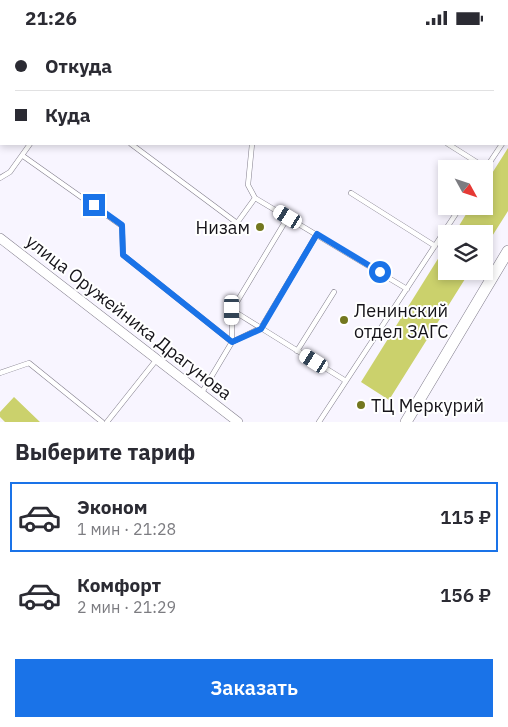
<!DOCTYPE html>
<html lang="ru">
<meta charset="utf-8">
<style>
body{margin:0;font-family:"IBM Plex Sans",sans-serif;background:#f2f2f3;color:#2b2b33;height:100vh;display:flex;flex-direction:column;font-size:19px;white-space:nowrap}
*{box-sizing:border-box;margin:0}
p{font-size:16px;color:#7c7c81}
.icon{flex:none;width:28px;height:28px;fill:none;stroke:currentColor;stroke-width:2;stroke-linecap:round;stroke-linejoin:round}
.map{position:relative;height:387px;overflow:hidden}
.details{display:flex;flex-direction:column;background:#fff;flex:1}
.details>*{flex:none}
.hud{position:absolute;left:0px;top:0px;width:509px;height:110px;box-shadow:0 2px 8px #0003;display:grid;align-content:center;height:110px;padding:0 15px;background:#fff}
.needle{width:32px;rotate:130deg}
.buttons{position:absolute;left:438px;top:125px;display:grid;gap:10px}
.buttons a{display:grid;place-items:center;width:55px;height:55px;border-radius:0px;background:#fff;box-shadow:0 2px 8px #0003;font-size:25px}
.end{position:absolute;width:22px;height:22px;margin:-11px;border:6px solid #1a73e8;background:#fff;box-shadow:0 0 0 2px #fff}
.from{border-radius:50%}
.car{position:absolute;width:15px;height:30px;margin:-15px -8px;border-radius:6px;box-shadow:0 0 4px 1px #0007;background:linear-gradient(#fff 24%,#345 0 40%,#fff 0 76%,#345 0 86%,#fff 0)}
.hud b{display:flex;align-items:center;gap:18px;height:48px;font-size:19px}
.hud b+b{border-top:1px solid #e1e1e2}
.hud i{width:12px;height:12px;background:#2b2b33}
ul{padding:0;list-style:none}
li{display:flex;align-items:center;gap:15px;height:70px;margin:0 10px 8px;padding:0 5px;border:2px solid transparent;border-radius:0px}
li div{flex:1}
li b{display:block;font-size:19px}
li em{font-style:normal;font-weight:600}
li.on{border-color:#1a73e8}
li>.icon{width:45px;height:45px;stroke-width:1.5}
h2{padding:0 15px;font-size:22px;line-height:60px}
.primary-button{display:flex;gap:10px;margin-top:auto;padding:10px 15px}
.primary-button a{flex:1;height:58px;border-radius:0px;background:#1a73e8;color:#fff;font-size:20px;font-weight:600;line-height:58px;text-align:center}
.status{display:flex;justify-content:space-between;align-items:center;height:35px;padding:0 25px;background:#fff;direction:ltr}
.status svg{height:14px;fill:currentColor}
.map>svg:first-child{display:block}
.green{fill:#cbd16c}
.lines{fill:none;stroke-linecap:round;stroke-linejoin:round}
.service-casing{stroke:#827e8c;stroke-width:5.5}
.minor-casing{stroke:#827e8c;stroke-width:10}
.secondary-casing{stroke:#827e8c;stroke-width:12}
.service{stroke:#fff;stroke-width:4.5}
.minor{stroke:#fff;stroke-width:9}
.secondary{stroke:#fff;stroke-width:11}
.route{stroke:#1a73e8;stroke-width:6}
.poi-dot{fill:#73771f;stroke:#fff;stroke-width:2}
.labels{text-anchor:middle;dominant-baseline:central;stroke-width:4;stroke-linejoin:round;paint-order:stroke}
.poi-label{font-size:18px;fill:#151319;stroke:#fff;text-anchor:start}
.street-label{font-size:18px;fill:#151319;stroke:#fff}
</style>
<div class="status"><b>21:26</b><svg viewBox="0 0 49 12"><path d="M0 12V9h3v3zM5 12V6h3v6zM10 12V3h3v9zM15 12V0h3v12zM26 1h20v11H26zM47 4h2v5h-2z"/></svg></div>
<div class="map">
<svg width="508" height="387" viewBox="0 0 508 387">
<rect width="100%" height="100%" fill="#f8f5ff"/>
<path class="green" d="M 508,113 L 508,176 L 484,214 L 484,199 L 454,199 L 471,171 L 484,171 L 484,151 Z
M 446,211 L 446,236 L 470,236 L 389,365 L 361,347 Z
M 14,362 L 40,387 L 5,387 L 0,382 L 0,377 Z"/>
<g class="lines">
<defs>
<path id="service" d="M 142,0 L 143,1
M 40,1 L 41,0
M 291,1 L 292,0
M 449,1 L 450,0
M 504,1 L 504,0
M 0,28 L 1,29
M 0,49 L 1,48
M 0,53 L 1,54
M 131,109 L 237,188 L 255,163 L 407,254
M 252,109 L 248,150 L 255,163
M 448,109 L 486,133
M 23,121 L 122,191 L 123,220 L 232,307 L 261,293
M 484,136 L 502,109
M 0,143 L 10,137 L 30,109
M 351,158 L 435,211
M 317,199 L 261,293 L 346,346
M 232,275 L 261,293
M 297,316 L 334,257
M 0,338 L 29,328 L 102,387
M 201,359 L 232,307 L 232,275 L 288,182
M 107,387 L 157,324
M 319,387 L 461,171"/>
<path id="minor" d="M 0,203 L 238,387"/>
<path id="secondary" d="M 406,387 L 508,216"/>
</defs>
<use href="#service" class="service-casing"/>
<use href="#minor" class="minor-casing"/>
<use href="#secondary" class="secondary-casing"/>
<use href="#service" class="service"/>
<use href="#minor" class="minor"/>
<use href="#secondary" class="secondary"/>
</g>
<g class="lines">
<path class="route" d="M 94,170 L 122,190 L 123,220 L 232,307 L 261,294 L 317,199 L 380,237"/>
</g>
<g class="poi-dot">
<circle cx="260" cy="192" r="5"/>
<circle cx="344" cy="285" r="5"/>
<circle cx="361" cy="370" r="5"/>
</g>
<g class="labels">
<g class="poi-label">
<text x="250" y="192" text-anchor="end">Низам</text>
<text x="354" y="275">Ленинский<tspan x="354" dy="21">отдел ЗАГС</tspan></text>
<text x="371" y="370">ТЦ Меркурий</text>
</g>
<g class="street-label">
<text transform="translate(129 282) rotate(38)">улица Оружейника Драгунова</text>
</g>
</g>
</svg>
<div class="buttons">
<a><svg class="needle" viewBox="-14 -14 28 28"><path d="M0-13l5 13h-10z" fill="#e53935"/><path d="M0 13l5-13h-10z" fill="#7c7c81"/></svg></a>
<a><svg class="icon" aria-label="layers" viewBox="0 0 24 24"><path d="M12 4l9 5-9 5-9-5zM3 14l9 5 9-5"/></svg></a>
</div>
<i class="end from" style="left:380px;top:237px"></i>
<i class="end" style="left:94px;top:170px"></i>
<i class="car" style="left:288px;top:182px;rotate:301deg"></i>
<i class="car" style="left:232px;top:275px;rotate:180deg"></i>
<i class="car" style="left:314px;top:326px;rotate:302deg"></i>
<div class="hud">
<b><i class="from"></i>Откуда</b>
<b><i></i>Куда</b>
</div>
</div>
<section class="details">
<h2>Выберите тариф</h2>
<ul>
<li class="on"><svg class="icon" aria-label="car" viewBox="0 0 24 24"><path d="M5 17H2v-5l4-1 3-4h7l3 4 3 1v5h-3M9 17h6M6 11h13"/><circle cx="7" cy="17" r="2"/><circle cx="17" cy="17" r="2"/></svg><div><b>Эконом</b><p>1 мин · 21:28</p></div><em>115 ₽</em></li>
<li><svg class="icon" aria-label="car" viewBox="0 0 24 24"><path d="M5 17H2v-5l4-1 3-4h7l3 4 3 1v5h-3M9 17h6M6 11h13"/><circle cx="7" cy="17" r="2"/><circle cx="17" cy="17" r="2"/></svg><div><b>Комфорт</b><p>2 мин · 21:29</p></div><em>156 ₽</em></li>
</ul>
<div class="primary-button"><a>Заказать</a></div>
</section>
